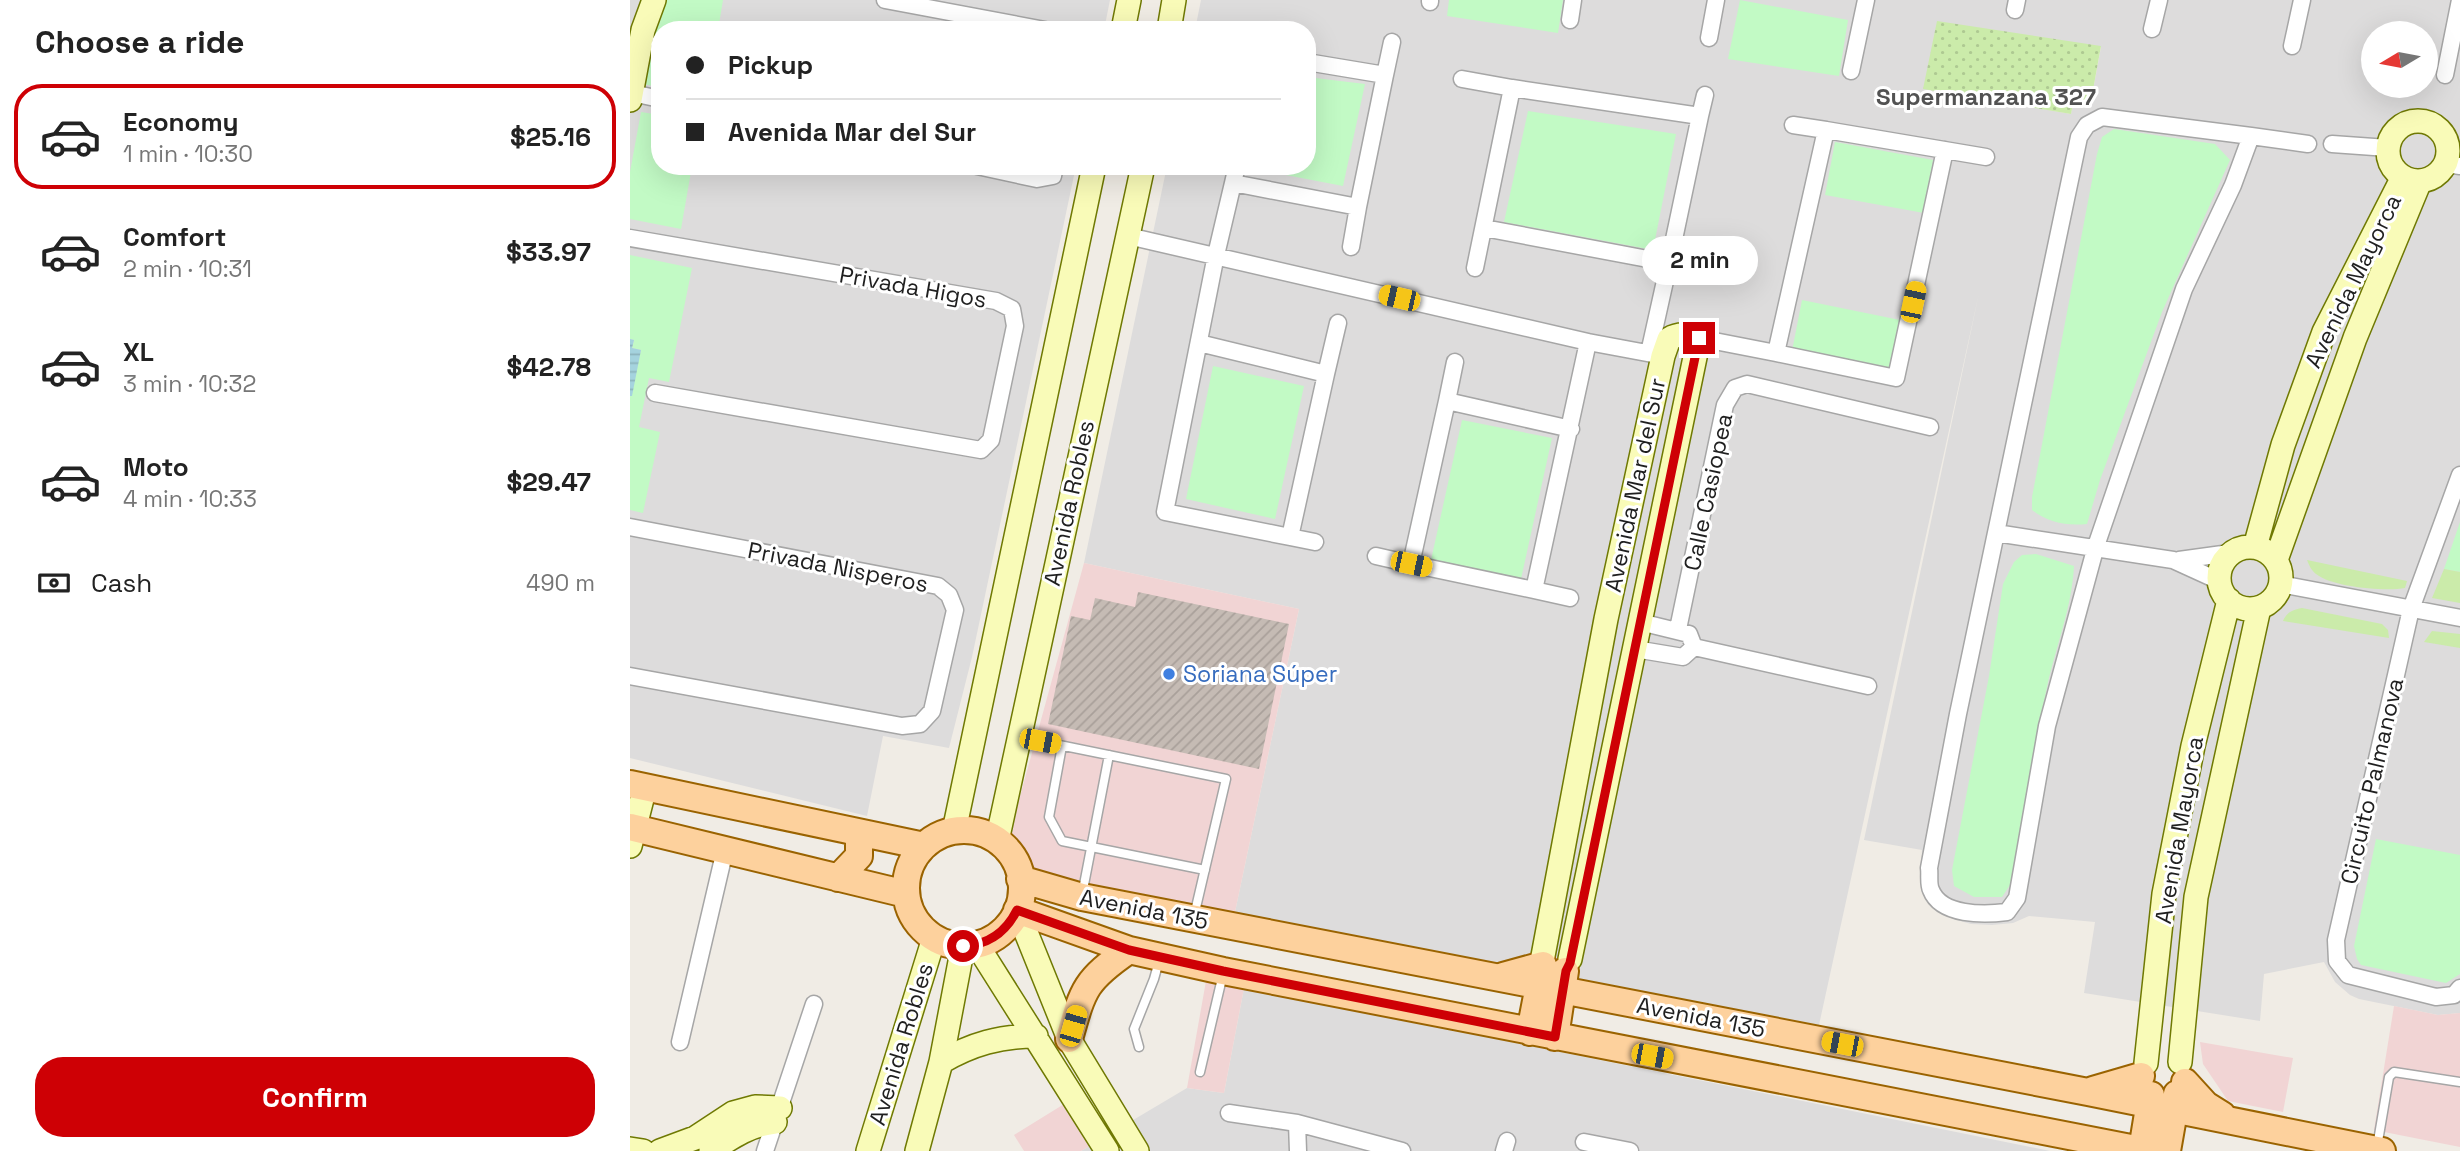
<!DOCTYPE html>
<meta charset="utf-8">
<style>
body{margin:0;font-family:"Space Grotesk",sans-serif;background:#f6f6f6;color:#222;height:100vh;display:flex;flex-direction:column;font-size:26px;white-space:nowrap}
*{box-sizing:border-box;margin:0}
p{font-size:23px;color:#767676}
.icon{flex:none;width:38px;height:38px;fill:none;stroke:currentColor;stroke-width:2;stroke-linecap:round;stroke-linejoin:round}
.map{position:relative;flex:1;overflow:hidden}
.side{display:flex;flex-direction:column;background:#fff;width:630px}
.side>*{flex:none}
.banner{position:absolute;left:21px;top:21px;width:665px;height:154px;border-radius:28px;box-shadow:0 7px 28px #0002;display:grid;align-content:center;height:154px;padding:0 35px;background:#fff}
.needle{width:46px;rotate:260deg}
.controls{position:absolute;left:1731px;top:21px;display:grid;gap:14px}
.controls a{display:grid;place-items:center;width:77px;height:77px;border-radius:50%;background:#fff;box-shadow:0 7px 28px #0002;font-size:35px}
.end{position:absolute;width:32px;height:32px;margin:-16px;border:9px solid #ce0005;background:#fff;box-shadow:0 0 0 4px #fff}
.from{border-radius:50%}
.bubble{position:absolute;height:49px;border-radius:24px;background:#fff;box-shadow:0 7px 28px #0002;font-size:23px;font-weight:600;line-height:49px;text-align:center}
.car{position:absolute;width:21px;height:42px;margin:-21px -10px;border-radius:9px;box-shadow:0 0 5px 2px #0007;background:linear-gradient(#f5c518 24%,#345 0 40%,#f5c518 0 76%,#345 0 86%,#f5c518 0)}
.banner b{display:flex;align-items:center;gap:24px;height:66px;font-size:26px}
.banner b+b{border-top:2px solid #e0e0e0}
.banner i{width:18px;height:18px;background:#222}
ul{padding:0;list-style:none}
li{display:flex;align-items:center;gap:21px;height:105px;margin:0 14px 10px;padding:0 21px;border:4px solid transparent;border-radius:28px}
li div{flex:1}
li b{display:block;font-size:26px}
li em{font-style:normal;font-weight:600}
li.active{border-color:#ce0005}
li>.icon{width:63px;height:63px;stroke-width:1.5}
h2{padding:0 35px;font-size:32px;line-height:84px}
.pay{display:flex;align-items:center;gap:18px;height:77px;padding:0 35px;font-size:26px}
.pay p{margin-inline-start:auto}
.action{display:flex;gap:14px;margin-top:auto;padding:14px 35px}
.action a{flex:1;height:80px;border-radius:28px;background:#ce0005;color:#fff;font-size:28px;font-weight:600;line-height:80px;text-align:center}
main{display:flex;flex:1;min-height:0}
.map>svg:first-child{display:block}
.residential{fill:#dddcdc;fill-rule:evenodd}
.commercial{fill:#f1d4d4}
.grass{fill:url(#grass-dots)}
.park{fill:#c2fac5}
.garden{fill:#cbebaa}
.water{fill:url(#water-rules)}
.building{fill:url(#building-hatch)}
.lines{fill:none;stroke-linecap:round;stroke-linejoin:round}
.lane-casing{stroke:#a6a6a6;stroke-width:11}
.street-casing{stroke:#a6a6a6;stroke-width:19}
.secondary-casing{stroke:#6f7903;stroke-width:26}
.primary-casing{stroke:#9a6300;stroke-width:30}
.lane{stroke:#fff;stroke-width:8}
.street{stroke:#fff;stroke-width:16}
.secondary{stroke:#f9fbb8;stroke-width:23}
.primary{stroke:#fdd19d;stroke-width:26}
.route{stroke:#ce0005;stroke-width:9}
.shop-dot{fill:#3f7fe0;stroke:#fff;stroke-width:2.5}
.labels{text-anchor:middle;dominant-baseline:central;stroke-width:6;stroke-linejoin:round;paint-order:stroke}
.street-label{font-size:23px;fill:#1f1f1f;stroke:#fff}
.shop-label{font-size:23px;fill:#366cbe;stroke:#fff;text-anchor:start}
.neighbourhood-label{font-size:24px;font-weight:bold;fill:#525252;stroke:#fff}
</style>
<main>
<section class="side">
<h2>Choose a ride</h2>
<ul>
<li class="active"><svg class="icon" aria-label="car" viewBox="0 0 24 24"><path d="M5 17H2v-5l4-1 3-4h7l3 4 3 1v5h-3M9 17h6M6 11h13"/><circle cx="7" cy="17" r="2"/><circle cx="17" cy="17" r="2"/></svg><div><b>Economy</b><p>1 min · 10:30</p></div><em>$25.16</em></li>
<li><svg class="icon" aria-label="car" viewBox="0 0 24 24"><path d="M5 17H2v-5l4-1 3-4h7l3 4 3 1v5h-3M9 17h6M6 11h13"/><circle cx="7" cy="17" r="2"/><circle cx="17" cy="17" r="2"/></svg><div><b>Comfort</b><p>2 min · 10:31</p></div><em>$33.97</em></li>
<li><svg class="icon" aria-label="car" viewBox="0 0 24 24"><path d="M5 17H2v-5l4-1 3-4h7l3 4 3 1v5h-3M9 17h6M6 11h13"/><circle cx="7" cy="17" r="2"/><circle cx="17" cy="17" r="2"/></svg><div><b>XL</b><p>3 min · 10:32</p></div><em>$42.78</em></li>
<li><svg class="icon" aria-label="car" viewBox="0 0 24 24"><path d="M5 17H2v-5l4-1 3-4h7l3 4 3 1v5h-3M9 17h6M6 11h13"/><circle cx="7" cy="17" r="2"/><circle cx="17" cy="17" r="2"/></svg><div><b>Moto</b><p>4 min · 10:33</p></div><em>$29.47</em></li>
</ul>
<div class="pay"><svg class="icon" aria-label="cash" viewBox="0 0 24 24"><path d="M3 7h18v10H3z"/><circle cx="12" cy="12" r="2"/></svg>Cash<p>490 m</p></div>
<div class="action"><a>Confirm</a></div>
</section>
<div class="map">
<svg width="1830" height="1151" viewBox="0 0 1830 1151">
<defs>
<pattern id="grass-dots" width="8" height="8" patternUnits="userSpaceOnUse" patternTransform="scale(1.75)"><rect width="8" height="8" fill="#cbebaa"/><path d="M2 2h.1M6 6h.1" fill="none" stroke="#aec992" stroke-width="1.8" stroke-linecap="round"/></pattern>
<pattern id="water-rules" width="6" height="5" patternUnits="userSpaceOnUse" patternTransform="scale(1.75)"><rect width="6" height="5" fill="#a5d3de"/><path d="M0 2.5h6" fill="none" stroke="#8eb5be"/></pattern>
<pattern id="building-hatch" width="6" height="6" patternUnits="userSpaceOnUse" patternTransform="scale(1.75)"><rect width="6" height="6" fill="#c5bbb4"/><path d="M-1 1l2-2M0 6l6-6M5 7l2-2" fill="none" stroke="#a9a09a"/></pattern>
</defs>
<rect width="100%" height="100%" fill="#f0ece5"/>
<path class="residential" d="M 0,0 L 480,0 L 474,30 L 30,30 L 30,166 L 446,166 L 342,657 L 319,748 L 253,736 L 237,816 L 0,758 Z
M 571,0 L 1830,0 L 1830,1013 L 1808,1015 L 1729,999 L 1720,995 L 1705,982 L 1694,962 L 1634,974 L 1630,1021 L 1454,993 L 1465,922 L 1399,916 L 1383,923 L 1362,925 L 1341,924 L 1323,919 L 1309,912 L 1297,901 L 1290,884 L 1292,850 L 1234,840 L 1349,293 L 1189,1025 L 605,912 L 669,609 L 454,563 L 537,166 L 677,166 L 677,30 L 565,30 ZM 1743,33 L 1796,33 L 1796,86 L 1743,86 ZM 1471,47 L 1461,101 L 1444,98 L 1441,114 L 1293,88 Z
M 614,988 L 1420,1151 L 451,1151 L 557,1088 L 594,1093 Z"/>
<path class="commercial" d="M 454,563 L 669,609 L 605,912 L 399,874 L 395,856 L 388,840 L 380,833 Z
M 576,981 L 614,988 L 594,1093 L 557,1088 Z
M 1764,1006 L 1808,1015 L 1830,1013 L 1830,1147 L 1744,1130 Z
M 1570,1042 L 1663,1058 L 1653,1112 L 1598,1101 L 1573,1064 Z
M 439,1101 L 465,1143 L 451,1151 L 394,1151 L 384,1135 Z"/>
<path class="grass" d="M 1307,21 L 1471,46 L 1461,101 L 1444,98 L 1441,114 L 1293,89 Z"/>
<path class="park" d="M 36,0 L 93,0 L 88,30 L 30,30 L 30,87 L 11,84 L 24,33 Z
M 819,0 L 933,0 L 928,33 L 817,16 Z
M 1110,0 L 1218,20 L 1209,76 L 1098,59 Z
M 677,77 L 735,84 L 713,186 L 625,169 L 626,166 L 677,166 Z
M 898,111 L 1046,134 L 1023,250 L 874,222 Z
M 11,112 L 30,115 L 30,166 L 62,166 L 51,229 L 0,219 L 0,172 Z
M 1484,129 L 1585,144 L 1600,160 L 1532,312 L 1470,480 L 1457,524 C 1437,526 1419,523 1402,510 L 1402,497 L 1467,154 L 1472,137 Z
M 1205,142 L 1303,160 L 1294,213 L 1195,195 Z
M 0,255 L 62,268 L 39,382 L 19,378 L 9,427 L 30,432 L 13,513 L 0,510 L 0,396 L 11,350 L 2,348 L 4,340 L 0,339 Z
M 1172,300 L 1270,320 L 1259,376 L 1161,356 Z
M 583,366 L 674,386 L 645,519 L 556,499 Z
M 832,420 L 922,438 L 891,579 L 801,560 Z
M 1830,522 L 1830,572 L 1814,569 Z
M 1406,554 L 1444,566 C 1442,607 1426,646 1417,687 C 1403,751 1393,817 1382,882 L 1372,897 L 1344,897 L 1324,886 L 1322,870 L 1359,676 L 1373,584 L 1384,562 L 1392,555 Z
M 1746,839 L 1830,855 L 1830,974 L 1816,983 L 1731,965 L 1727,959 L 1724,946 Z"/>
<path class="garden" d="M 1677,560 L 1777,581 L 1775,588 C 1756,592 1702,587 1686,574 C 1681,570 1679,565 1677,560 Z
M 1814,569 L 1830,572 L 1830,603 L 1802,598 Z
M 1672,608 L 1752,624 L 1758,630 L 1759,638 L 1653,621 C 1657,612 1662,610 1672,608 Z
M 1802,631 L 1830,634 L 1830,648 L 1794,642 Z"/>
<path class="water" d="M 0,339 L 4,340 L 2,348 L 11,350 L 2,396 L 0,396 Z"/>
<path class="building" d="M 508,592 L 659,624 L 629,769 L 418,724 L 441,616 L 460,620 L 465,598 L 505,607 Z"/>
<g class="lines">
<defs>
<path id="lane" d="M 390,737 L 596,779 L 564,916
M 432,746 L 419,817 L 432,841 L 575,870
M 452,895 L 479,755
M 509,1047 L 504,1029 L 524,979 L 529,961
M 570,1072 L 593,974
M 1747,1147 L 1759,1077 L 1764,1072 L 1830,1082"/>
<path id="street" d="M 255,0 L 415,30
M 800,2 L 800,0
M 1385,10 L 1387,0
M 940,20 L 943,0
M 1522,29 L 1529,0
M 1079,38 L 1086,0
M 1662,46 L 1672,0
M 1221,71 L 1236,0
M 755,75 L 762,42
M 1815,75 L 1830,0
M 832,79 L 882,88
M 2,93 L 30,99
M 1070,116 L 1075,95
M 1472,117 L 1621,136 L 1603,185 L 1554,289 L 1466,546 L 1417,726 L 1387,898 L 1377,912 C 1354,915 1311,916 1301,890 C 1298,884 1300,874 1299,868 L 1328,714 L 1449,137 L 1457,125 Z
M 1163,125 L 1196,130
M 1621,136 L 1678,144
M 1702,144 L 1758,148
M 1315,150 L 1266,378 L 1146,353 L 1196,130 L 1356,157
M 1816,164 L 1830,166
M 347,166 L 407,179 L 423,176 L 425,166
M 607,166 L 603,183 L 728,207 L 755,75 L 677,62
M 498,236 L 958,342
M 0,238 L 366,301 L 382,309 L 385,326 L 361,440 L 351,450 L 25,393
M 721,247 L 728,207
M 845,268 L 882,88 L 1070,116 L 1039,263 L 854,228
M 1069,338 L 1146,353
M 569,343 L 696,374 L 660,537 L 535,512 L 586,255 L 603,183
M 1019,353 L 1039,263
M 696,374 L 708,323
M 817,401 L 825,362
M 941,429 L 817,401 L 781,564 L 904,590 L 958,342 L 1033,356
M 1830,475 L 1781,609 L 1706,940 L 1707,961 L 1718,975 L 1806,997 L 1824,995 L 1830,988
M 0,527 L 308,586 L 319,595 L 325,610 L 302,711 L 290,724 L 272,726 L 0,676
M 1366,533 L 1543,560 L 1589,581
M 660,537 L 685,542
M 746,556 L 781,564
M 1549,560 L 1600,553
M 1650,584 L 1830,618
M 904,590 L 940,598
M 1048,629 L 1095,405 L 1105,388 L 1117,384 L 1300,427
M 1064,647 L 1238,686
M 1005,649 L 1053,657 L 1064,647 L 1059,634 L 1010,622
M 50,1042 L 95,850
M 599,1113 L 667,1123 L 772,1151
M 667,1123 L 668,1151
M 954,1142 L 1000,1151
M 135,1151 L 184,1004
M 874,1151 L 877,1141"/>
<path id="secondary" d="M 493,30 L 499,0
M 539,30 L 544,0
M 0,100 L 13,30 L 24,0
M1758 151a30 30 0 1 1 60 0a30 30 0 1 1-60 0Z
M1589 578a31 31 0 1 1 62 0a31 31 0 1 1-62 0Z
M 1625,547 L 1653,445 L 1694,332 L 1773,177
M 1646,560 L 1725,338 L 1790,181
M 324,831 L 464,166
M 367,841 L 513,166
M 0,846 L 15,787
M 387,910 L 439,1039 L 507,1151
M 347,945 L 477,1151
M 913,956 L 976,619 L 1033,356 L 1039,339 C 1049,333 1058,335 1069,338 L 940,959
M 311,1062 C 342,1044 370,1036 406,1036
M 1550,1062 L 1566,897 L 1629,608
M 1516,1063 L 1534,894 L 1563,746 L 1599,600
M 0,1149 L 13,1151
M 30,1151 L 65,1138 L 103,1113 L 125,1107 L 150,1108
M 81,1151 C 102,1137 119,1125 145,1122
M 238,1151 L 304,938
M 287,1151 L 311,1062 L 333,946"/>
<path id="primary" d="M 0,784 L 294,846
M 0,827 L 276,894
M276 888a58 58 0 1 1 116 0a58 58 0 1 1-116 0Z
M 208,878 L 229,856 L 229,839 L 223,831
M 390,879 L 452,897 L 1458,1092 L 1752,1151
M 387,910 L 499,950 L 593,971 L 1516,1151
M 873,976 L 913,965 L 900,1032
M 925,1037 L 935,971
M 439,1039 C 453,989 455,980 499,950
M 1555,1082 L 1576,1105 L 1592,1115
M 1463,1090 L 1511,1076
M 1512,1150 L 1521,1095
M 1537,1151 L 1547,1094"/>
</defs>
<use href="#lane" class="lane-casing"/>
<use href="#street" class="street-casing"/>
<use href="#secondary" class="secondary-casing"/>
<use href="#primary" class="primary-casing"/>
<use href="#lane" class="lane"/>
<use href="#street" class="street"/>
<use href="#secondary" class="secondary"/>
<use href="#primary" class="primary"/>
</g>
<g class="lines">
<path class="route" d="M 333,946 C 359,945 376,932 387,910 L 499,950 L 593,971 L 925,1037 L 936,971 L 940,963 L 1069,338"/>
</g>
<circle class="shop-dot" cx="539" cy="674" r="7"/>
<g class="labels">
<g class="street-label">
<text transform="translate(1723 281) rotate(-64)">Avenida Mayorca</text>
<text transform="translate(283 287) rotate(10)">Privada Higos</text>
<text transform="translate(1005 485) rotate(-78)">Avenida Mar del Sur</text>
<text transform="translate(1078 492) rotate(-78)">Calle Casiopea</text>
<text transform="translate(439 503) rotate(-78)">Avenida Robles</text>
<text transform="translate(208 567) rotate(11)">Privada Nisperos</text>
<text transform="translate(1742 781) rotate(-77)">Circuito Palmanova</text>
<text transform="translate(1549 830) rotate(-80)">Avenida Mayorca</text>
<text transform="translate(514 909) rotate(11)">Avenida 135</text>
<text transform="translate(1071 1017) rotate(11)">Avenida 135</text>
<text transform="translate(271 1044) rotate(-73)">Avenida Robles</text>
</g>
<g class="shop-label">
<text x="553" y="674">Soriana Súper</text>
</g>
<g class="neighbourhood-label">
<text x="1356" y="96">Supermanzana 327</text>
</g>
</g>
</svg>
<div class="controls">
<a><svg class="needle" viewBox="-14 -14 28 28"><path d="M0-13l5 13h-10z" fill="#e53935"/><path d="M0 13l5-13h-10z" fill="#767676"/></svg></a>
</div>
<i class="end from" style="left:333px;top:946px"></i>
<i class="end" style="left:1069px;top:338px"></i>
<div class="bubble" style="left:1012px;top:236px;width:116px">2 min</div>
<i class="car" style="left:769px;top:298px;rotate:283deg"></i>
<i class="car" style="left:1283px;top:302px;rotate:12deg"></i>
<i class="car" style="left:781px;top:564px;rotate:102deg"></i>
<i class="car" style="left:410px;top:741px;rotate:101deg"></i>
<i class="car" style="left:443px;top:1026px;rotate:16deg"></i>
<i class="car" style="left:1212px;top:1044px;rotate:281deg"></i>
<i class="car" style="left:1022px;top:1056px;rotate:101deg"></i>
<div class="banner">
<b><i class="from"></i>Pickup</b>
<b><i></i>Avenida Mar del Sur</b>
</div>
</div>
</main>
